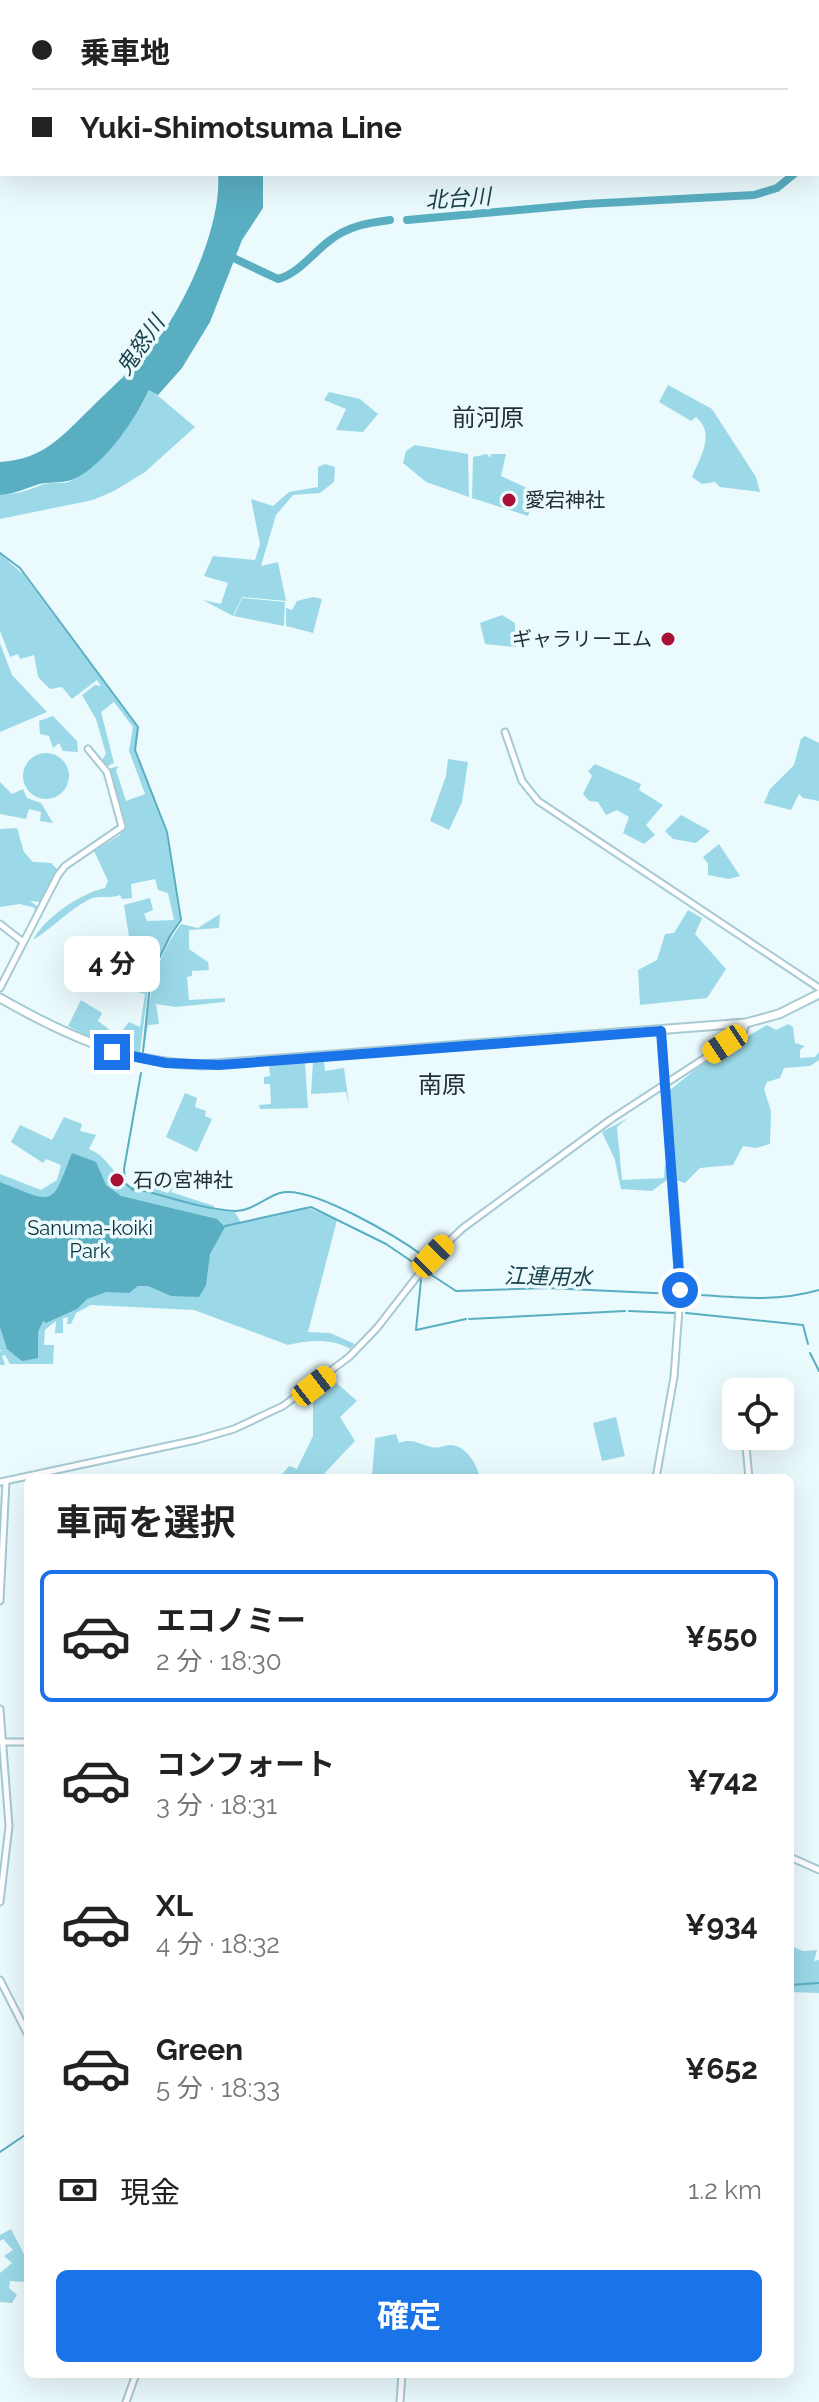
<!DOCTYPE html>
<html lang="ja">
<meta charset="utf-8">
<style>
body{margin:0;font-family:Raleway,"Noto Sans JP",sans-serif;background:#f2f2f2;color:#222;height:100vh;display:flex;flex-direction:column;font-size:30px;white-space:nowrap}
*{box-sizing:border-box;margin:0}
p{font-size:26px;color:#767676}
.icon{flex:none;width:44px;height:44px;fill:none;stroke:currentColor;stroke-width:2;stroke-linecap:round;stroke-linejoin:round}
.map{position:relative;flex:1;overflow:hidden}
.drawer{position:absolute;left:24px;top:1474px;width:770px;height:904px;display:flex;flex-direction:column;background:#fff;border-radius:12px;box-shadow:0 8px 32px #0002}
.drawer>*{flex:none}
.guide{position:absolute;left:0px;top:0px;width:820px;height:176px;box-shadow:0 8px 32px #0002;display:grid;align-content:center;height:176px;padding:0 32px;background:#fff}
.fabs{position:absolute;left:722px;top:1378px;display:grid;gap:16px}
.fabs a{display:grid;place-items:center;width:72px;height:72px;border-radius:12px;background:#fff;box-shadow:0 8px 32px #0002;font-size:40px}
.end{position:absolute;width:36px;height:36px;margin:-18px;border:10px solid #1a73e8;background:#fff;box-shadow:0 0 0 4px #fff}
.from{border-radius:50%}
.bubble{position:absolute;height:56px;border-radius:12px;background:#fff;box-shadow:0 8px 32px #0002;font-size:26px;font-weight:700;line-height:56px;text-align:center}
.car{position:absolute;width:24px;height:48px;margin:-24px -12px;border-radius:10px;box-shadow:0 0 6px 2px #0007;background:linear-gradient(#f5c518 24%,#345 0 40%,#f5c518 0 76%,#345 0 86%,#f5c518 0)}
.guide b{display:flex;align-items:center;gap:28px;height:76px;font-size:30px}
.guide b+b{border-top:2px solid #e0e0e0}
.guide i{width:20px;height:20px;background:#222}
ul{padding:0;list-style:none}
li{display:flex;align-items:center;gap:24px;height:132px;margin:0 16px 12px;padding:0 16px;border:4px solid transparent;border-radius:12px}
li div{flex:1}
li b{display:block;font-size:30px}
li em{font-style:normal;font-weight:700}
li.selected{border-color:#1a73e8}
li>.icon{width:72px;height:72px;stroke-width:1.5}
h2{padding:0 32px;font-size:36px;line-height:96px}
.pay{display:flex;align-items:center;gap:20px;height:88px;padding:0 32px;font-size:30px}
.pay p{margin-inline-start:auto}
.primary-button{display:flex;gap:16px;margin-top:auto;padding:16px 32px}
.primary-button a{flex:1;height:92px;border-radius:12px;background:#1a73e8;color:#fff;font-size:32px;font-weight:700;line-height:92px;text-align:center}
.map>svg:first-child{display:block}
.green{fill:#9cd9e8}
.water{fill:#59aec1}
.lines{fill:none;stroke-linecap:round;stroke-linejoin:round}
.stream{stroke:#59aec1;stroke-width:2}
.river{stroke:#59aec1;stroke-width:8}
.tertiary-casing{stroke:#a6cad2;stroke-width:9}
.primary-casing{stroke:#a6cad2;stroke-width:11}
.tertiary{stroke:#fff;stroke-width:5}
.primary{stroke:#fff;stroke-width:7}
.route{stroke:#1a73e8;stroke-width:10}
.poi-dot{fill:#a81035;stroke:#ebfafd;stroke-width:3}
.labels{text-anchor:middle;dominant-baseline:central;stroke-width:7;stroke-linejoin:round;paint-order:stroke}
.poi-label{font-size:20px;fill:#223033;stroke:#ebfafd;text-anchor:start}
.park-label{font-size:20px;fill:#0a343c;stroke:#ebfafd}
.water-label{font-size:22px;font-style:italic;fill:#1a424b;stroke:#ebfafd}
.quarter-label{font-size:24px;fill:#223033;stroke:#ebfafd}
</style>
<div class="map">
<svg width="819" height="2402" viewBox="0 0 819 2402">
<rect width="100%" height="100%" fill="#ebfafd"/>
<path class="green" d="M 668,385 L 712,409 L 756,477 L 760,492 L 720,487 L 715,482 L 702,484 L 692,477 C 700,457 716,434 696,417 L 691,421 L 659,402 Z
M 150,389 L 195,427 L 145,472 L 114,491 L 93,500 L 0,519 L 0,495 C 16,494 27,491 41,485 C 50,481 61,485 71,481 C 100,468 137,419 150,389 Z
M 329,392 L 360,399 L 378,414 L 363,432 L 336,430 L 346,409 L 324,400 Z
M 415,445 L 468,454 L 469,497 L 426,482 L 403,463 L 406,451 Z
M 487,454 L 490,458 L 491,454 L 506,454 L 501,476 L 536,492 L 528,516 L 472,498 L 473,457 Z
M 325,464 L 335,467 L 334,482 L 320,493 L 293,495 L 276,515 L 261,566 L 278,562 L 286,601 L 242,597 L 233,616 L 203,600 L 221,604 L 228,583 L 204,576 L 213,556 L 255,560 L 260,544 L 251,499 L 273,506 L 289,492 L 318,487 L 318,467 Z
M 0,554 L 23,574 L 138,727 L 135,750 L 166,832 L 180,920 L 150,974 L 140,1052 L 96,1041 L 68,1026 L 81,1000 L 102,1013 L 98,1021 L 118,1036 L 129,1022 L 140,1027 L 145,994 L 113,986 L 112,975 L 130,943 L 124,905 L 150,898 L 153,910 L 144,914 L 147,921 L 174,920 L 168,893 L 158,890 L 155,879 L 131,884 L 132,898 L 122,899 L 120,895 C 109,899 100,895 90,899 C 68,910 53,928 33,940 C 44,918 81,893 105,888 L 108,881 L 94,851 L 120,835 L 125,827 L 108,769 L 119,766 L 116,770 L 126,801 L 145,794 L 129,751 L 133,727 L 114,702 L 101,712 L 114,763 L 106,767 L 102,760 L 106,754 L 96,719 L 82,695 L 95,685 L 101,686 L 97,680 L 72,699 L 62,687 L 50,689 L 38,677 L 34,655 L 20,659 L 18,654 L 10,657 L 0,631 Z
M 313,597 L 322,599 L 313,633 L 286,626 L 286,608 L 292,610 L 297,601 Z
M 242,598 L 285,602 L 284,626 L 234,616 Z
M 502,615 L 515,623 L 516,647 L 485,644 L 480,623 Z
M 0,643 L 12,675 L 47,712 L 0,732 Z
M 53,716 L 77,741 L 78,752 L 63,751 L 59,743 L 53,748 L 49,736 L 40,734 L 39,721 Z
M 805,736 L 819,743 L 819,801 L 803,798 L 799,794 L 791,810 L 764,803 L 770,789 L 794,765 L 801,739 Z
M23 776a23 23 0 1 1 46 0a23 23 0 1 1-46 0Z
M 448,759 L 468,762 L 462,802 L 449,830 L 430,821 L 446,776 Z
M 595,764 L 641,784 L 639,790 L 663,805 L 646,825 L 655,835 L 644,844 L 623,833 L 629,817 L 617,810 L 606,815 L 598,802 L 589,801 L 583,794 L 592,776 L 588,771 Z
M 0,782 L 12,794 L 23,789 L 27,798 L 41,803 L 53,823 L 40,821 L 41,812 L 29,809 L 26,819 L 0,814 Z
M 681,815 L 710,831 L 696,843 L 673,839 L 665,831 Z
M 17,828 L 24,852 L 33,862 L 51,863 L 58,870 L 41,902 L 30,901 L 38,907 L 33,917 L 35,908 L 20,904 L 0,907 L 0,829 Z
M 719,844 L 740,876 L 729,879 L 708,875 L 708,864 L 703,857 Z
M 688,910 L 702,918 L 695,934 L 726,969 L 707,998 L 640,1005 L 638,970 L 657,960 L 665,934 L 674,933 Z
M 220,914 L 219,928 L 189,930 L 189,949 L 208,962 L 209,970 L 192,971 L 192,976 L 187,977 L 189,1000 L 225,998 L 225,1002 L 176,1007 L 156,1004 L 159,1024 L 148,1025 L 143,1054 C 149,1005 150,965 181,924 L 198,928 Z
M 788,1024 L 793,1027 L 795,1043 L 805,1046 L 800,1050 L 800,1058 L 815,1057 L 819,1052 L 819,1060 L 810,1066 L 784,1068 L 780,1078 L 767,1082 L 764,1089 L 771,1111 L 770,1144 L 756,1148 L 743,1146 L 733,1165 L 700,1168 L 685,1183 L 676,1180 L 670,1090 L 706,1061 L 767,1025 L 776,1030 Z
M 324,1061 L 325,1071 L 344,1068 L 349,1104 L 346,1092 L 311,1094 L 313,1062 Z
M 305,1062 L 308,1108 L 260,1109 L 259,1105 L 271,1104 L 270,1084 L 264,1084 L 264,1077 L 270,1076 L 269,1065 Z
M 185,1093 L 197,1098 L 195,1107 L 206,1111 L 205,1116 L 212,1119 L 197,1152 L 166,1137 Z
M 64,1117 L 82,1124 L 80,1131 L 96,1135 L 89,1149 C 112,1158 115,1184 143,1191 L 145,1185 L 153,1189 L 156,1181 L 162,1183 L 159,1190 L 168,1193 L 175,1184 L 171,1192 L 214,1206 L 214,1210 L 235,1212 L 241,1223 L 306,1207 L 337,1220 L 308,1332 L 330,1333 L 355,1344 L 350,1349 C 333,1338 307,1340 288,1345 L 194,1310 L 91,1305 L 76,1313 L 71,1324 L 67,1324 L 68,1317 L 63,1318 L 63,1333 L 55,1333 L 56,1321 L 45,1330 L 44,1345 L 54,1345 L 53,1364 L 10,1364 L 5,1355 L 2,1356 L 5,1365 L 0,1365 L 0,1351 L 4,1350 L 0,1350 L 0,1174 L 41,1190 L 57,1180 L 61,1165 L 46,1159 L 43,1163 L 11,1142 L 20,1125 L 52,1140 Z
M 628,1118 L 617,1127 L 622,1180 L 664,1178 L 665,1163 L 668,1179 L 652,1191 L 621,1189 L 615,1160 L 602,1132 Z
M 331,1378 L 357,1401 L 340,1417 L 355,1441 L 320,1478 L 279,1478 L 289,1466 L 297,1469 L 313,1436 L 313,1390 Z
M 616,1417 L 625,1456 L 602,1461 L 593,1423 Z
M 396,1434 L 399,1443 C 413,1438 418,1444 431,1447 C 438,1449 444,1445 451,1445 C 467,1446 477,1465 480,1478 L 372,1478 L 375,1438 Z
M 790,1925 L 794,1925 L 791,1946 L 803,1951 L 817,1950 L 814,1961 L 819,1960 L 819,1993 L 790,1992 Z
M 11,2229 L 24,2254 L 28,2282 L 10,2281 L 9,2288 L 17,2295 L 12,2303 L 0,2302 L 0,2273 L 12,2263 L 4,2256 L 13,2250 L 3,2239 L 0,2241 L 0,2235 Z"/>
<path class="water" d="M 218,174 L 263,174 L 263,208 L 242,240 L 210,322 L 182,368 L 158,395 L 149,390 C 136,419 107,460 80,476 C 69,483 58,482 45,483 C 33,484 19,494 0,495 L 0,462 C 44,459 61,437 91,408 C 112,387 136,366 155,343 C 186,304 222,224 218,174 Z
M 72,1153 L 96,1162 L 106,1185 L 121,1196 L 217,1219 L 225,1227 L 210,1254 L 206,1285 L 199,1297 L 171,1296 L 148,1286 L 138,1286 L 129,1293 L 106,1292 L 87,1299 L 77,1309 L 46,1323 L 43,1321 L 38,1332 L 38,1358 L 22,1361 L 7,1349 L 0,1327 L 0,1182 C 57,1205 51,1206 72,1153 Z"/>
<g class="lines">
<path class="stream" d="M 0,553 L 20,568 L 138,727 L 135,750 L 167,832 L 181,920 L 170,936 L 151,975 L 143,1052
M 133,1188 C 168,1196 200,1209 235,1211 C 250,1212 266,1197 280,1193 C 310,1184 399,1238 425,1257
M 133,1190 L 125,1183 L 124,1169 L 141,1073
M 225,1226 L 311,1207 L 386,1244 L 417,1265
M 427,1272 L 456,1291 L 547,1288 L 675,1294
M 421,1280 L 416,1330 L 466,1319
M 686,1294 C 731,1297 775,1303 819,1290
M 629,1311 L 674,1313
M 686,1313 L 803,1325 L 808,1344
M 469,1319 L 625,1311
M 810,1353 L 819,1371
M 790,1985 L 819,1983
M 0,2152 L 28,2133"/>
<path class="river" d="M 818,147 L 819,146
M 407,220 L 586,204 L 754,195 L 777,188 L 794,174
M 227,255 L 278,279 C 298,274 313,253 329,241 C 348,226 367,223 390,220"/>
<defs>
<path id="tertiary" d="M 505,732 L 522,781 L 538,801 L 819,988
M 0,924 L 23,942
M 0,988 L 58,875 L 65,866 L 122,827 L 107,772 L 88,749
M 745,1436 L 749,1478
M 656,1478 L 674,1377 L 681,1282 L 661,1031
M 0,1482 L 196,1440 L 234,1429 L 283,1406 L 349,1357 L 377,1328 L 433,1256 L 463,1228 L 610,1120 L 743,1033 L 746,1023
M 0,1601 L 6,1481
M 0,1709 L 9,1826 L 0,1902
M 1,1742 L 28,1742
M 790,1857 L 819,1870
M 0,1980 L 28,2035
M 126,2402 L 136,2374
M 400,2402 L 402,2374"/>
<path id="primary" d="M 0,998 C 65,1035 125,1063 202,1065 L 746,1023 L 779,1014 L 819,994"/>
</defs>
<use href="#tertiary" class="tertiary-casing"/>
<use href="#primary" class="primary-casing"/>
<use href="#tertiary" class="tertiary"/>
<use href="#primary" class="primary"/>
</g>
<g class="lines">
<path class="route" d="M 112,1052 L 166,1063 L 219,1065 L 661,1031 L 680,1290"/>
</g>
<g class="poi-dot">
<circle cx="509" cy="500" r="8"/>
<circle cx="668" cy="639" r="8"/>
<circle cx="117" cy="1180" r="8"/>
</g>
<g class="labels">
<g class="poi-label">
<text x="525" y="500">愛宕神社</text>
<text x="652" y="639" text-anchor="end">ギャラリーエム</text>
<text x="133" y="1180">石の宮神社</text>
</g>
<g class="park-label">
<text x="90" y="1228">Sanuma-koiki<tspan x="90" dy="23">Park</tspan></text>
</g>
<g class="water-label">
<text transform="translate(458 198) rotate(-4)">北台川</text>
<text transform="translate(140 345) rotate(-55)">鬼怒川</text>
<text transform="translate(548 1276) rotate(1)">江連用水</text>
</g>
<g class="quarter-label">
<text x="488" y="417">前河原</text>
<text x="442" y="1084">南原</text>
</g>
</g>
</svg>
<div class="fabs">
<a><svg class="icon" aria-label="locate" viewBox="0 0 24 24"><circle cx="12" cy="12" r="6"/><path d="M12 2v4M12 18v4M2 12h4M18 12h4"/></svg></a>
</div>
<i class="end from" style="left:680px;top:1290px"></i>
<i class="end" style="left:112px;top:1052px"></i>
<div class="bubble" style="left:64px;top:936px;width:96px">4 分</div>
<i class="car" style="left:725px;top:1044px;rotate:236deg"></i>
<i class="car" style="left:433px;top:1256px;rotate:44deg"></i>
<i class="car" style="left:314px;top:1386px;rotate:52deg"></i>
<div class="guide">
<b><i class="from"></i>乗車地</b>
<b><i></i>Yuki-Shimotsuma Line</b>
</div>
<section class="drawer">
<h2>車両を選択</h2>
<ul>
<li class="selected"><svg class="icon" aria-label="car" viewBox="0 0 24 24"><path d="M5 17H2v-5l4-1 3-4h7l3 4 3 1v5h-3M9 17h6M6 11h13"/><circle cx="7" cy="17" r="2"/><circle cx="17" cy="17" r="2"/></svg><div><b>エコノミー</b><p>2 分 · 18:30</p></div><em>¥550</em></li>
<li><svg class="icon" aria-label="car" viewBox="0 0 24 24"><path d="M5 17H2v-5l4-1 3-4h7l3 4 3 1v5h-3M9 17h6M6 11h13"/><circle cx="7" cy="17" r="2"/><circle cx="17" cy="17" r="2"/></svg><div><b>コンフォート</b><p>3 分 · 18:31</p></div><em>¥742</em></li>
<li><svg class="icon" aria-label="car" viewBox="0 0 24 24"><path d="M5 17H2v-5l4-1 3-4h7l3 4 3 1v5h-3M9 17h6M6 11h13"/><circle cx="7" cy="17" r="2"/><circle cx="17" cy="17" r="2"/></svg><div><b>XL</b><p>4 分 · 18:32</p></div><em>¥934</em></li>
<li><svg class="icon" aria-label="car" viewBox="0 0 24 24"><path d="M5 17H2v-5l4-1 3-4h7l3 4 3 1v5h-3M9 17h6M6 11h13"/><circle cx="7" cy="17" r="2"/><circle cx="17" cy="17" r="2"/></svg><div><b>Green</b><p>5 分 · 18:33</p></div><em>¥652</em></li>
</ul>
<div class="pay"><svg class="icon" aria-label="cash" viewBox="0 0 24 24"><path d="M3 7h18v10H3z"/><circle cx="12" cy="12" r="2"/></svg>現金<p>1.2 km</p></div>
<div class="primary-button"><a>確定</a></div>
</section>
</div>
